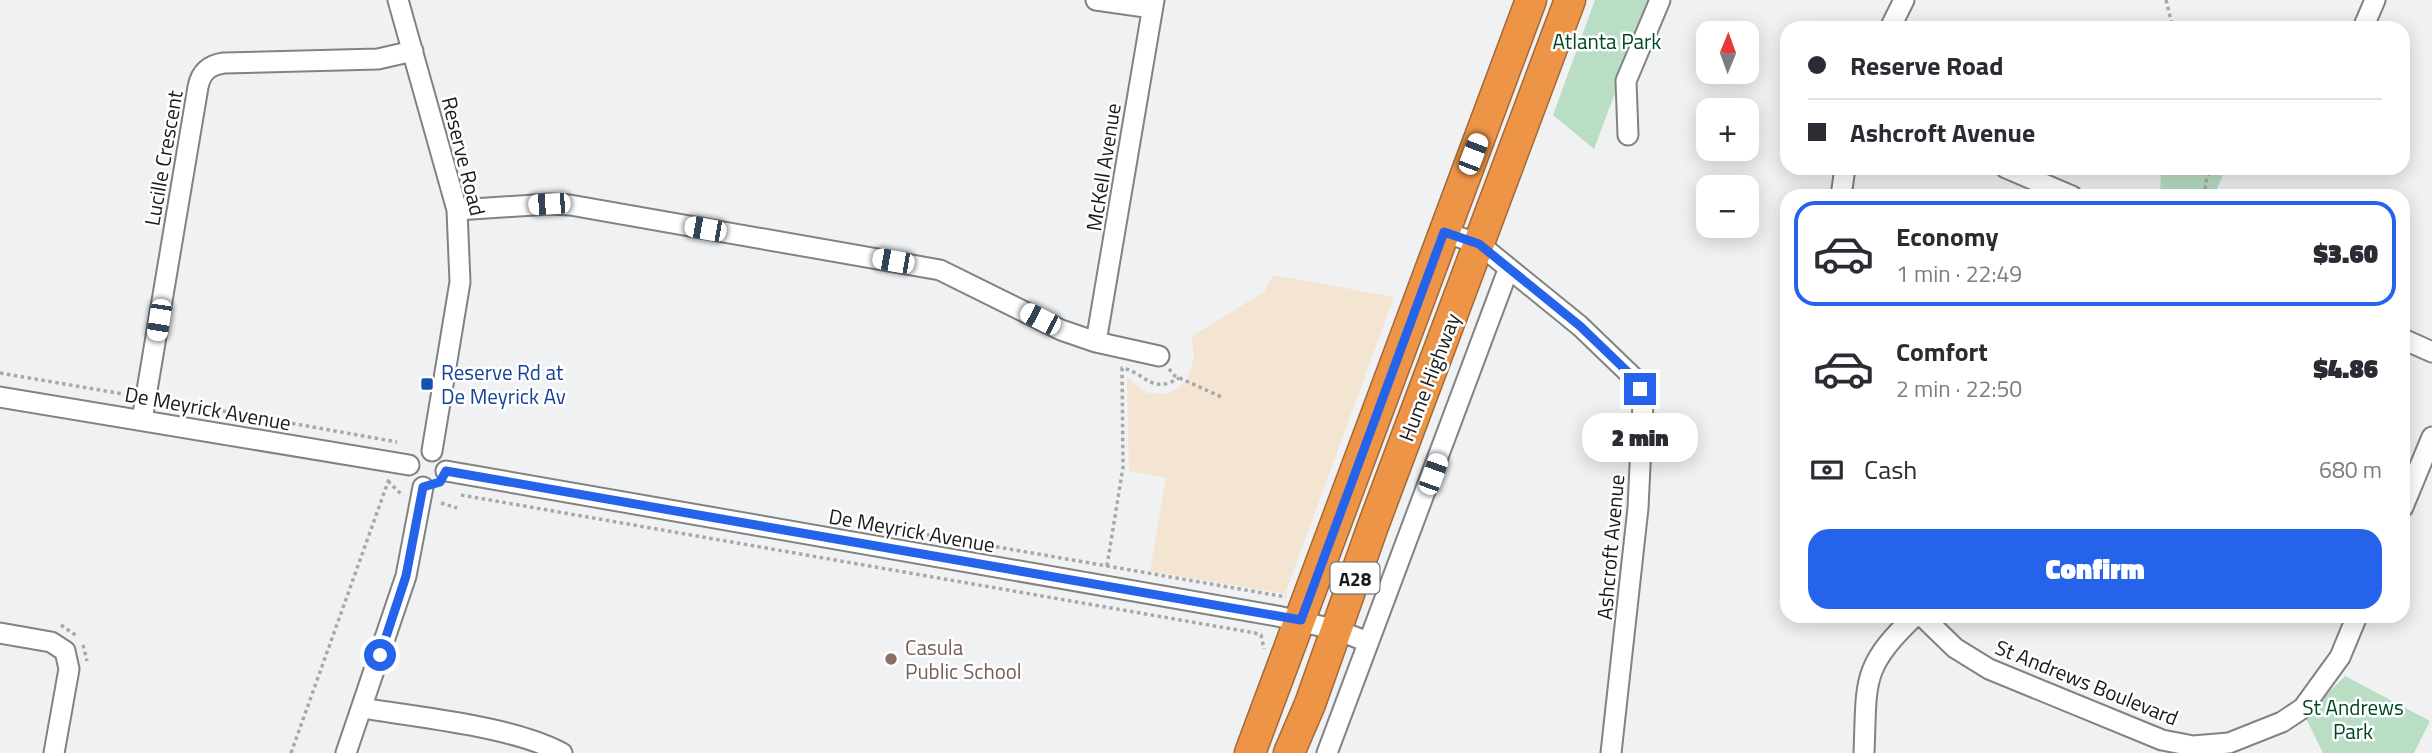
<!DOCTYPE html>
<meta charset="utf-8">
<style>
body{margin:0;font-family:"Titillium Web",sans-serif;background:#f7f7f7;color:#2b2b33;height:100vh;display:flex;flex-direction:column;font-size:26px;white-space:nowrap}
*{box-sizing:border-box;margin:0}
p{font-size:23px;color:#7c7c81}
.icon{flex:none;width:38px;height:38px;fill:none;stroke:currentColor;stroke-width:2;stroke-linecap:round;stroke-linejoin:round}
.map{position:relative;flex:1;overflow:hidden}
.drawer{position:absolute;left:1780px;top:189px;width:630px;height:434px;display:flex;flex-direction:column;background:#fff;border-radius:21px;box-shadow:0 4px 18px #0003}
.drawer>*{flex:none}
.top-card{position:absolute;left:1780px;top:21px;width:630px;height:154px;border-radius:21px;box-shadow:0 4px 18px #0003;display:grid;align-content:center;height:154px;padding:0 28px;background:#fff}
.needle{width:46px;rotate:1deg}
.fabs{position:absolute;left:1696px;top:21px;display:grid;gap:14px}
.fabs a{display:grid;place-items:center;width:63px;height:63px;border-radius:14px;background:#fff;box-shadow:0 4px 18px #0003;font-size:35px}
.end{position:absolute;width:32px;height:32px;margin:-16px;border:9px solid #2563eb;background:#fff;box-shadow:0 0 0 4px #fff}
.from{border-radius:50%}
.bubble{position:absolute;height:49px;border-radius:21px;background:#fff;box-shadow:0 4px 18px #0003;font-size:23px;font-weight:800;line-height:49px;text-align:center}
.car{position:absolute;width:21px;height:42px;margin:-21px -10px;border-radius:9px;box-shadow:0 0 5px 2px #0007;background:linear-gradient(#fff 24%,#345 0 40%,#fff 0 76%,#345 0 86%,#fff 0)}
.top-card b{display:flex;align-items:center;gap:24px;height:66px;font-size:26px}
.top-card b+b{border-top:2px solid #e1e1e2}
.top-card i{width:18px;height:18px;background:#2b2b33}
ul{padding:12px 0 0;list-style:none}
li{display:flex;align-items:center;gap:21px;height:105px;margin:0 14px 10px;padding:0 14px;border:4px solid transparent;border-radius:21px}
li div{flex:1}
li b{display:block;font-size:26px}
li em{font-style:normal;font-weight:800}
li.active{border-color:#2563eb}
li>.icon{width:63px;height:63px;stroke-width:1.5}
.pay{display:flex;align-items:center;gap:18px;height:77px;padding:0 28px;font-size:26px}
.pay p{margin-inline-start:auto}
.button{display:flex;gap:14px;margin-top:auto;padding:14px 28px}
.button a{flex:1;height:80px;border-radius:21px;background:#2563eb;color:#fff;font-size:28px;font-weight:800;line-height:80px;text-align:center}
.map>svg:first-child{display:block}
.commercial{fill:#f4e4d2}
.green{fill:#b9dec4}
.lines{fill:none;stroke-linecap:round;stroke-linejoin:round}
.minor-casing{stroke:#818284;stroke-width:23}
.highway-casing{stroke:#a36938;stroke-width:33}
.path{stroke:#a7a8aa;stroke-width:3.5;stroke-dasharray:3.5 3.5;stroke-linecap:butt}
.minor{stroke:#fff;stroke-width:19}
.highway{stroke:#ed9447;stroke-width:30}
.route{stroke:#2563eb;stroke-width:9}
.transit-dot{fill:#1a4fb4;stroke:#fff;stroke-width:2.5}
.education-dot{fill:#8d6e63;stroke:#fff;stroke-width:2.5}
.labels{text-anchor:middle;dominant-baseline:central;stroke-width:5;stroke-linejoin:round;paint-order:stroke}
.shield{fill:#fff;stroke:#5e5f5f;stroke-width:2}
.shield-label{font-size:19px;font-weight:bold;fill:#191a1b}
.park-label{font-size:21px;fill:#004725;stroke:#fff}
.street-label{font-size:21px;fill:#191a1b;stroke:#fff}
.transit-label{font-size:21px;fill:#164399;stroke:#fff;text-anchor:start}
.education-label{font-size:21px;fill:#785e54;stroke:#fff;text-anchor:start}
</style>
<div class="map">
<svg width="2432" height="753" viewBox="0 0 2432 753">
<rect width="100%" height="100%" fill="#eff1f3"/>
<path class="commercial" d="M 1273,275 L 1394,297 L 1285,594 L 1150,571 L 1166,478 L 1129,471 L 1127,377 L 1147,393 L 1166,394 L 1179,388 L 1187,379 L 1194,358 L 1192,336 L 1264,292 Z"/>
<path class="green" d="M 1595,0 L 1650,0 L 1594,149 L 1553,115 Z
M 2161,168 L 2226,168 L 2214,196 L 2160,196 Z
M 2345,676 L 2430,721 L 2414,753 L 2323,753 L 2305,716 Z"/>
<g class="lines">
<defs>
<path id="minor" d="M 398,0 L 457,210 L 460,282 L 432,451
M 1096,0 L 1152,8
M 1890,28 L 1904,0
M 2363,28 L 2375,0
M 1628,135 L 1626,81 L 1660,0
M 2006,168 L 2072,196
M 1841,196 L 1845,168
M 457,210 L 549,204 L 570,205 L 940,270 L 1061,330 L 1096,342 L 1159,356
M 1444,232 L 1479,244 L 1580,326 L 1634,378 L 1643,402 L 1638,508 L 1611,753
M 2403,339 L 2432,352
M 1096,342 L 1154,0
M 0,397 L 409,465
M 142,420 L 198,87 C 201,72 209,65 224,63 L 378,59 L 413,51
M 446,471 L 1277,616 L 1337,630 L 1368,642
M 2403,507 L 2432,437
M 1922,616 L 1955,648 L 1989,669 L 2162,740 L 2193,746 L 2229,743 L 2282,722 L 2303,708 L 2340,657 L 2357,616
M 0,633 L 51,642 L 65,651 L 69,669 L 54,753
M 363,708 C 421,718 512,726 562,753
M 346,753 L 406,576 L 423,487
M 1327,753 L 1508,270
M 1864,753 C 1867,683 1860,667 1915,616"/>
<path id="highway" d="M 1250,753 L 1531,0
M 1289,753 L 1310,704 L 1373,526 L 1570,0"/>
</defs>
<use href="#minor" class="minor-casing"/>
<use href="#highway" class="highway-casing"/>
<path class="path" d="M 2166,0 L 2173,28
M 2204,196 L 2207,176 L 2215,168
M 1169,369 L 1175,376 L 1224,398
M 0,373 L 129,395
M 161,400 L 397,442
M 388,481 L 403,496
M 461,495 L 1255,633 L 1261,635 L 1264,649
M 441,503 L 457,508
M 865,524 L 1286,597
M 1107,566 L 1123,467 L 1122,368 C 1147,373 1150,395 1179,378
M 61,625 L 77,636
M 83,645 L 87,661
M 291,753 L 389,479"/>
<use href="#minor" class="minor"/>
<use href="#highway" class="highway"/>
</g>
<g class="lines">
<path class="route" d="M 380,655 L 406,576 L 423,487 L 440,482 L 446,471 L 1301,620 L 1444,232 L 1479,244 L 1580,326 L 1634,378 L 1640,389"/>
</g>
<rect class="transit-dot" x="420" y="377" width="14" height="14" rx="3.5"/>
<circle class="education-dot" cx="891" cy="659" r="7"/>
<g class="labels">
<rect class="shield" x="1330.5" y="562.5" width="49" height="31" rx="5"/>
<g class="shield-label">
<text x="1355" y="578">A28</text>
</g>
<g class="park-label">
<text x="1607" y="41">Atlanta Park</text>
<text x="2353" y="707">St Andrews<tspan x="2353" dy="24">Park</tspan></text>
</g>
<g class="street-label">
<text transform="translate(464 156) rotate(76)">Reserve Road</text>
<text transform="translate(163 158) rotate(-80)">Lucille Crescent</text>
<text transform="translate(1103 167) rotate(-81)">McKell Avenue</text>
<text transform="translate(1429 377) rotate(-69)">Hume Highway</text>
<text transform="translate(208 408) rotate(10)">De Meyrick Avenue</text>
<text transform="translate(912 530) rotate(10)">De Meyrick Avenue</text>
<text transform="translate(1610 547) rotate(-85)">Ashcroft Avenue</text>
<text transform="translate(2087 682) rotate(22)">St Andrews Boulevard</text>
</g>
<g class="transit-label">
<text x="441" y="372">Reserve Rd at<tspan x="441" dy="24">De Meyrick Av</tspan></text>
</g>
<g class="education-label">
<text x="905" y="647">Casula<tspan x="905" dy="24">Public School</tspan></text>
</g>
</g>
</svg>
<div class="fabs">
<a><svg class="needle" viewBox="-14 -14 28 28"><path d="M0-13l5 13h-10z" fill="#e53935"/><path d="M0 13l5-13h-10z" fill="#7c7c81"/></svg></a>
<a>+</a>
<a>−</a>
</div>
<i class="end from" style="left:380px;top:655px"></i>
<i class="end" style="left:1640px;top:389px"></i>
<div class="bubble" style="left:1582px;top:413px;width:116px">2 min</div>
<i class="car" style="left:1473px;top:154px;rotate:21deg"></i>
<i class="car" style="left:549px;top:204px;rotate:267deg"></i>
<i class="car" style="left:705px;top:229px;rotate:280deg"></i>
<i class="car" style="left:893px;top:261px;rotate:280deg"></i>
<i class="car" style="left:1040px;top:319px;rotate:297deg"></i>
<i class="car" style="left:159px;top:320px;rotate:189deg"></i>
<i class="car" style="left:1433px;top:474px;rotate:20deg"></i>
<div class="top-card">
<b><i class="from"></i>Reserve Road</b>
<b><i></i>Ashcroft Avenue</b>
</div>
<section class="drawer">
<ul>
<li class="active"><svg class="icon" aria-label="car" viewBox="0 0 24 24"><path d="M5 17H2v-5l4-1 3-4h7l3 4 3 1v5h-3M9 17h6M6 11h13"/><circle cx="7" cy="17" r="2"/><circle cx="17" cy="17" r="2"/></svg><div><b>Economy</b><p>1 min · 22:49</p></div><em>$3.60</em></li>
<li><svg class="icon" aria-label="car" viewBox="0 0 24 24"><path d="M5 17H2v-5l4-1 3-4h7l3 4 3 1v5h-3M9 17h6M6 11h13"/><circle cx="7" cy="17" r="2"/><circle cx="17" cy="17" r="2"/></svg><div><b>Comfort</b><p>2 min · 22:50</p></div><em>$4.86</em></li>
</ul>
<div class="pay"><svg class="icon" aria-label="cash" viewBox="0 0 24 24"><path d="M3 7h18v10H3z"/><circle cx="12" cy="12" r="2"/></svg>Cash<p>680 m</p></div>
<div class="button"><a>Confirm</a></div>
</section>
</div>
